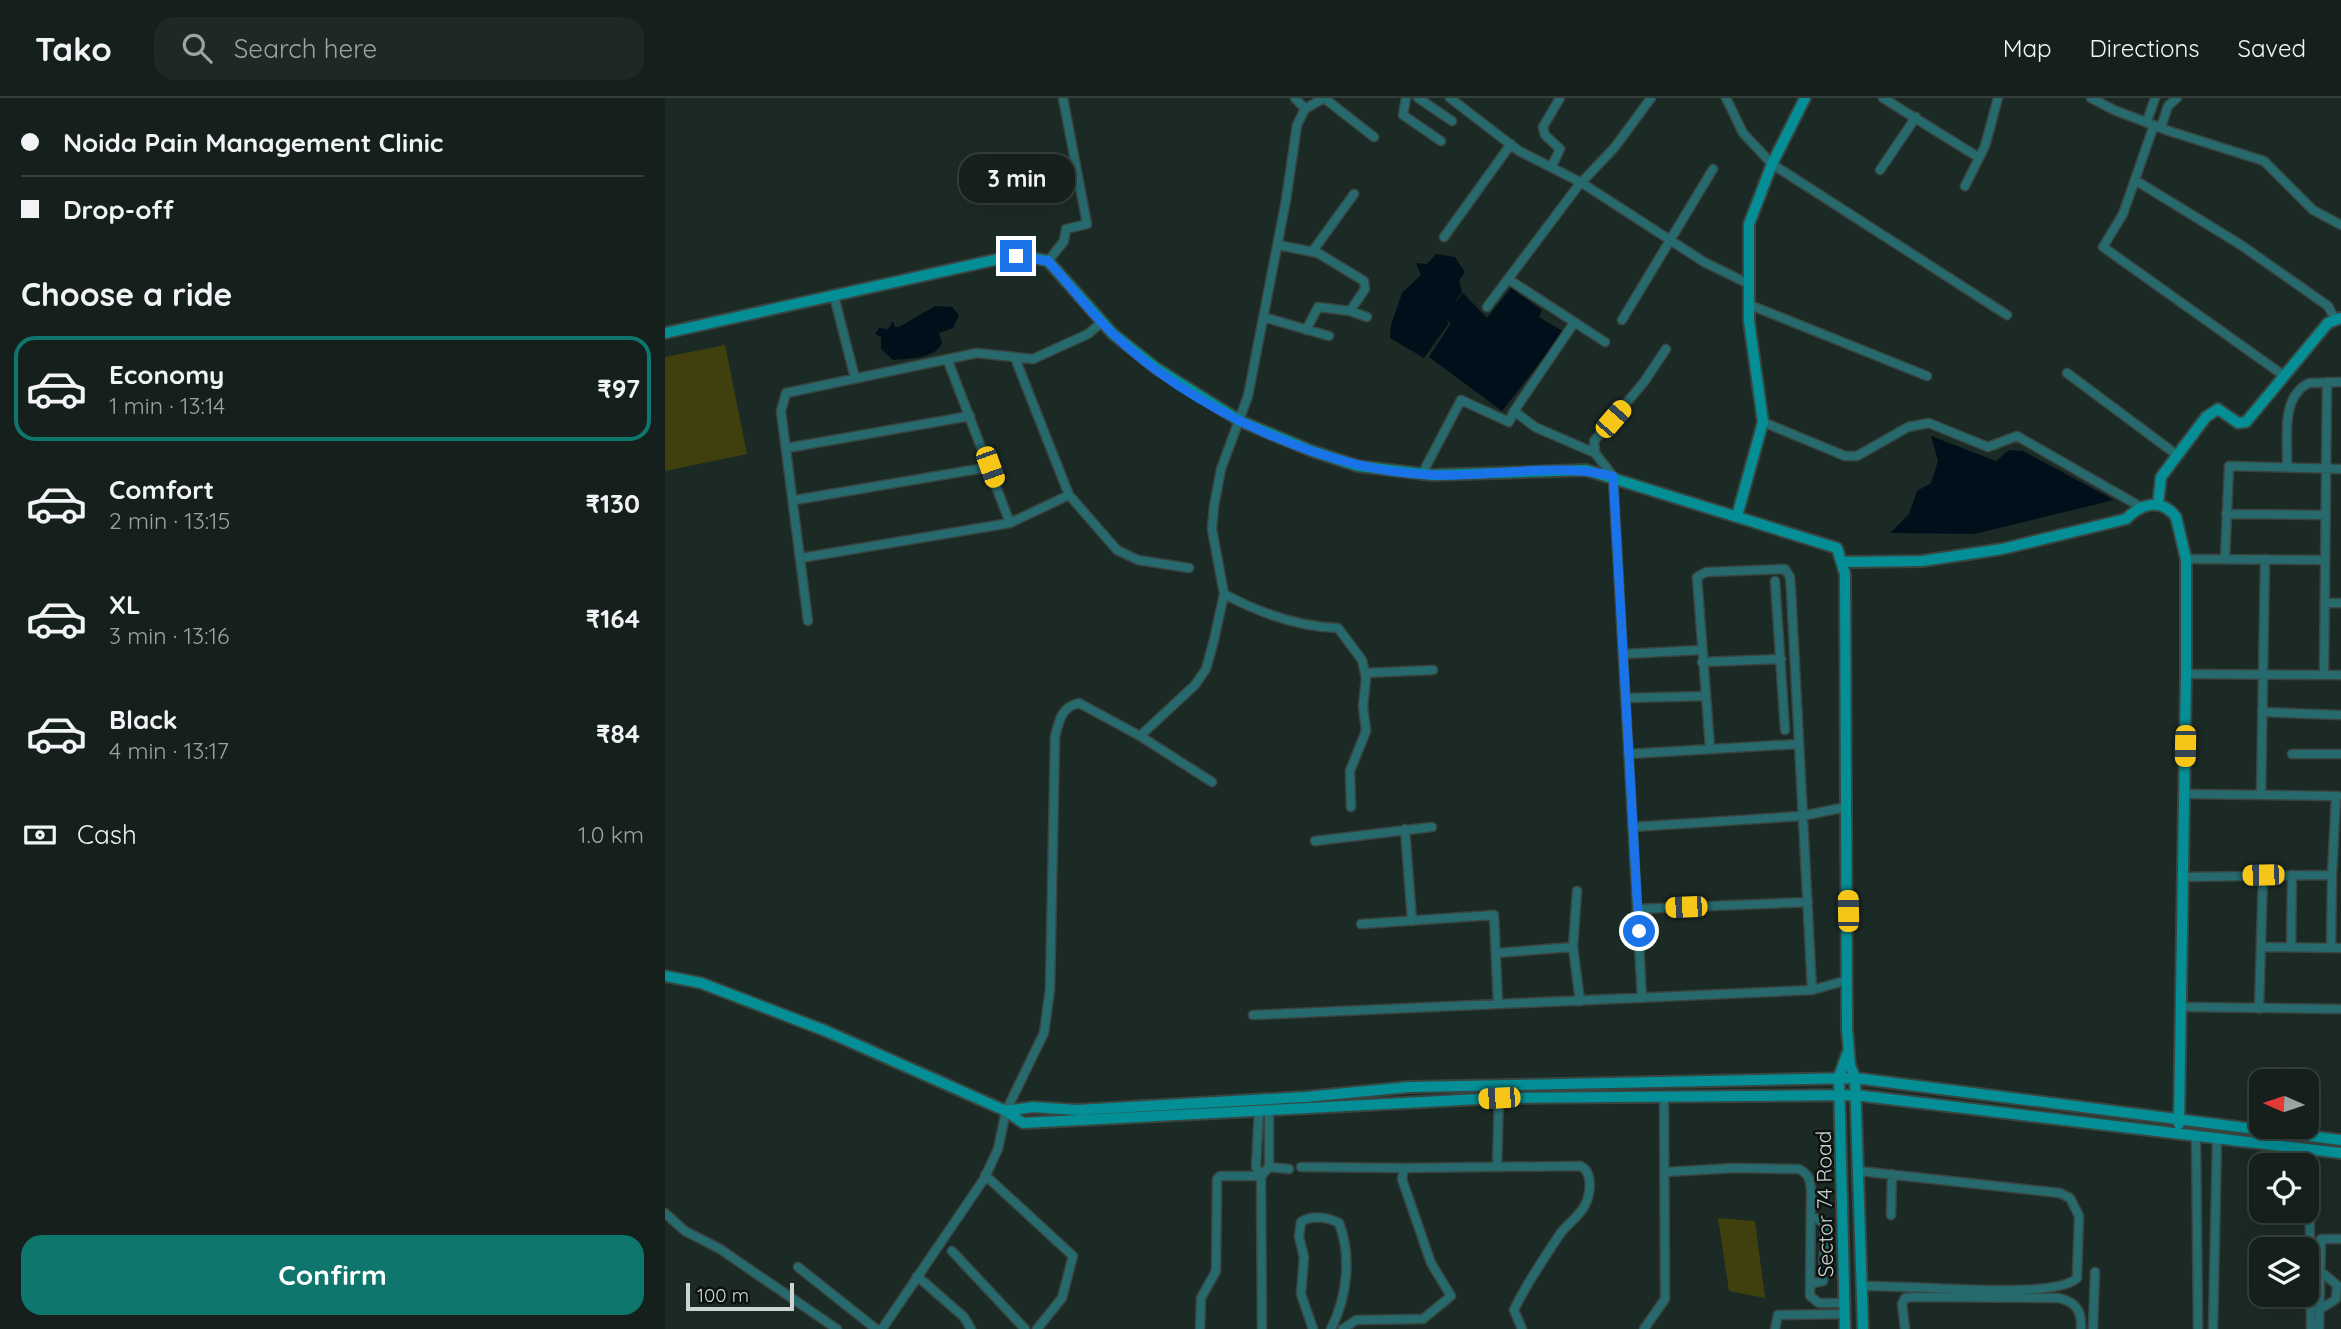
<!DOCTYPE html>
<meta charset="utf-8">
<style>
body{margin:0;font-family:Quicksand,sans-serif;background:#1e2825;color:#f1f3f6;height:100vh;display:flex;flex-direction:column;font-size:26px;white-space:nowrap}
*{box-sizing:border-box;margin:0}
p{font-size:23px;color:#9da3a3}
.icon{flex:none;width:38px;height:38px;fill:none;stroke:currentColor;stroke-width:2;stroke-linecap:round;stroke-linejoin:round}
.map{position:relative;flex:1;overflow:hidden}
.side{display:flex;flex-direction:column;background:#15201c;width:665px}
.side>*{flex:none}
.guide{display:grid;align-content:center;height:154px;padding:0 21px;background:#15201c}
.needle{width:46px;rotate:273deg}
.buttons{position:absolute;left:1584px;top:971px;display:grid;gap:14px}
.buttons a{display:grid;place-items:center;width:70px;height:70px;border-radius:14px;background:#15201c;box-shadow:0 7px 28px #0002,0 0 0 2px #343e3b;font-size:35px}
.scale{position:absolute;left:21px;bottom:18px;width:108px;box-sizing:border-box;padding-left:7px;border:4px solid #ccd5d1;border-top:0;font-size:19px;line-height:24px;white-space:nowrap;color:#ccd5d1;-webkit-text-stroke:5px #0b110f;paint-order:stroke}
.end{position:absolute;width:32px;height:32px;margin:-16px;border:9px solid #1a73e8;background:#fff;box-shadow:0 0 0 4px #fff}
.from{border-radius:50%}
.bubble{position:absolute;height:49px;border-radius:21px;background:#15201c;box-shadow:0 7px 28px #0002,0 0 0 2px #343e3b;font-size:23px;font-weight:700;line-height:49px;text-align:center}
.car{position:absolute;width:21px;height:42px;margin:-21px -10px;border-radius:9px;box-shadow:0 0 5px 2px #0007;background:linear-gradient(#f5c518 24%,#345 0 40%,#f5c518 0 76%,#345 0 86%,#f5c518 0)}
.guide b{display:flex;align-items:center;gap:24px;height:66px;font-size:26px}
.guide b+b{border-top:2px solid #343e3b}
.guide i{width:18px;height:18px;background:#f1f3f6}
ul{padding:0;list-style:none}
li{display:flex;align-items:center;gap:21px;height:105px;margin:0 14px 10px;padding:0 7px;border:4px solid transparent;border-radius:21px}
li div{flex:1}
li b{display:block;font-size:26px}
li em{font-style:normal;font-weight:700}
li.selected{border-color:#0f766e}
li>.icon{width:63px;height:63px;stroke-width:1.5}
h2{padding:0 21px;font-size:32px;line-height:84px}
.pay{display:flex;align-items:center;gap:18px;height:77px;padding:0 21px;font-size:26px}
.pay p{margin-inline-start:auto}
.button{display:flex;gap:14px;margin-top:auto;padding:14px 21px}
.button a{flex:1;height:80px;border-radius:21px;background:#0f766e;color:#fff;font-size:28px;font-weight:700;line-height:80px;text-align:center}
header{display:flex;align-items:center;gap:42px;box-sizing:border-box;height:98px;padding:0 35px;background:#15201c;border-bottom:2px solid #343e3b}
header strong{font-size:33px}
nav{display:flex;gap:38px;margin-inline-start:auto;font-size:24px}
.search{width:490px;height:63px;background:#1e2825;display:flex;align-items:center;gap:18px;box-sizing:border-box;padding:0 24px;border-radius:21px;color:#9da3a3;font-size:26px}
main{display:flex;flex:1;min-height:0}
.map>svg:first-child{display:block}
.green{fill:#40400e}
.water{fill:#00101a}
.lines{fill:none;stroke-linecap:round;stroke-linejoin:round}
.street-casing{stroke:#384541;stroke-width:11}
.secondary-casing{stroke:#384541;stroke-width:14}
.street{stroke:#276a6e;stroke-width:8}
.secondary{stroke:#048f96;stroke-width:10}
.route{stroke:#1a73e8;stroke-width:9}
.labels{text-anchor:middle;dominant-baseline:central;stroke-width:5;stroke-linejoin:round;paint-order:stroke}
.street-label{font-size:21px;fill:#ccd5d1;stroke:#0b110f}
</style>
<header>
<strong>Tako</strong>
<div class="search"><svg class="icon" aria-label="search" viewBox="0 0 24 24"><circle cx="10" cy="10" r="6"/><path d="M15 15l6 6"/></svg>Search here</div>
<nav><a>Map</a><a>Directions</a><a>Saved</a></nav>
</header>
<main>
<section class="side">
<div class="guide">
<b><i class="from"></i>Noida Pain Management Clinic</b>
<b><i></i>Drop-off</b>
</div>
<h2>Choose a ride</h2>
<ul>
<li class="selected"><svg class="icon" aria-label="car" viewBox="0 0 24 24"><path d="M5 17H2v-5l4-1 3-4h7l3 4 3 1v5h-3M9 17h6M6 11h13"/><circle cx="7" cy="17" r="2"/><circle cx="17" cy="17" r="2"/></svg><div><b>Economy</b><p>1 min · 13:14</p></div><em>₹97</em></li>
<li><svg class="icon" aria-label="car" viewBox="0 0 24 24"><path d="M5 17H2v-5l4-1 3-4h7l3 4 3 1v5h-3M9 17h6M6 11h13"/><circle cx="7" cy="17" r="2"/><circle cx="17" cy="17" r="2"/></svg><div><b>Comfort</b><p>2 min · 13:15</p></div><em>₹130</em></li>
<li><svg class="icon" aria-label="car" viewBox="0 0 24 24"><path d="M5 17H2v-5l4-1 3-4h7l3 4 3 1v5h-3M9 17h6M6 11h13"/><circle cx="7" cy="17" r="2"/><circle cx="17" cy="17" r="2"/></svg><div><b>XL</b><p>3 min · 13:16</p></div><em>₹164</em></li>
<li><svg class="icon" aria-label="car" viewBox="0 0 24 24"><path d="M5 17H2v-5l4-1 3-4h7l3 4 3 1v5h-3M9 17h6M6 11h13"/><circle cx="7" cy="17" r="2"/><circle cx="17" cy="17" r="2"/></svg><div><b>Black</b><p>4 min · 13:17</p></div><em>₹84</em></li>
</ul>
<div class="pay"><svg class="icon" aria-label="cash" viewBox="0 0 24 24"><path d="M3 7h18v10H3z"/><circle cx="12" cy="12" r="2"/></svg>Cash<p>1.0 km</p></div>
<div class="button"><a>Confirm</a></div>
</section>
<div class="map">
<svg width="1676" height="1231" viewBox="0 0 1676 1231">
<rect width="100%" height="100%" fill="#1c2a25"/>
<path class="green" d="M 60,247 L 82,356 L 0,373 L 0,259 Z
M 1053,1120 L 1090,1123 L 1100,1200 L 1064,1193 Z"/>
<path class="water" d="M 771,156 L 790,159 L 800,174 L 794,183 L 797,194 L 788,207 L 798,195 L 822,220 L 846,190 L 877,212 L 874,219 L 899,234 L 837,313 L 764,259 L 786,225 L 777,220 L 784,225 L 759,260 L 725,240 L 726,227 L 737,195 L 756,177 L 751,165 L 762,166 Z
M 270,208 L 287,209 L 294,217 L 288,230 L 274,235 L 277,245 C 269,262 244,260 228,262 L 216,251 L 216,239 L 210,236 L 214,230 L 223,231 L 228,223 L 230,229 L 234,229 Z
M 1266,338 L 1331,363 L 1344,352 L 1358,353 L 1449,402 L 1309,436 L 1225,435 L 1244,416 L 1252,393 L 1266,385 L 1273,363 Z"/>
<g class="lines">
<defs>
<path id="street" d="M 630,0 L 640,11
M 659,0 L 709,39
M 741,0 L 738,17 L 776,43
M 753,0 L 787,23
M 785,0 L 854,53 L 917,85 L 1039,164 L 1084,186
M 1061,0 L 1078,35 L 1107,66 L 1342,217
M 1218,0 L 1313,59
M 1426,0 L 1449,12 L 1504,33 L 1599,63 L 1648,112 L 1676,127
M 1482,23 L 1490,0
M 1489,27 L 1458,116 L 1438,149 L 1618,277
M 1496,29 L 1503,8 L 1512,0
M 887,68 L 895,51 L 880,37 L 878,29 L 895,0
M 1215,72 L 1251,19
M 1470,82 L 1576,147 L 1663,208 L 1670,221
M 1300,88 L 1320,48 L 1333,0
M 779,139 L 846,46
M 613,147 L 653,155 L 699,183 L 700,191 L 685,213
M 647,154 L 689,96
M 383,163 L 399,143 L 401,131 L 422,126 L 398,0
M 843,181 L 940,244
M 169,198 L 190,280
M 1085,207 L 1262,278
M 822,209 L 913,88 L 950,49 L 986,0
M 598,219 L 664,238
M 957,222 L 1048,71
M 909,225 L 849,313 L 870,329 L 930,355
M 641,232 L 653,209 L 685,213 L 702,219
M 350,260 L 404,397
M 283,263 L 345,425
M 1402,275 L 1512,357
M 1098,324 L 1180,358 L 1192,358 L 1243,329 L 1264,325 L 1323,349 L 1352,338 L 1476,409
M 122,350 L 305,318
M 1622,368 C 1623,341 1615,299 1644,285 L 1676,284
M 757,376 L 796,302 L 844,324 L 849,313
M 130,402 L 325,369
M 1561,416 L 1661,417
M 136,460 L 345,425 L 404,397 L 452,452 L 473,462 L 524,470
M 1560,460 L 1564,368 L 1676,371
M 1521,461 L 1660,462
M 1110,483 L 1120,632
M 559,496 C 593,514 634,529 673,530 L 697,562 L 701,580 L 698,608 L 701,633 L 685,673 L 686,709
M 1661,505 L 1676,505
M 143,523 L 116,313 L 121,295 L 312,255 L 368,261 L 423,236 L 437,224
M 958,556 L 1036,552
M 1037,564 L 1116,561
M 700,575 L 768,572
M 1521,576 L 1676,577
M 1659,577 L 1662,284
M 960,600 L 1041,598
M 1597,614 L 1676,617
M 475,638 L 530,587 L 541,571 L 549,542 L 559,496 L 547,431 L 549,408 L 556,371 L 583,298 L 621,102 L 632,27 L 640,11 L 659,0
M 1045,650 L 1032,479 L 1041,474 L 1120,471 L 1125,479 L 1126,492 L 1147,892
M 963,656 L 1133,646
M 1627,656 L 1676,656
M 1519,696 L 1673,698
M 1596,697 L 1600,461
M 967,729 L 1137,718 L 1181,709
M 740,731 L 747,823
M 650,743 L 767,729
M 1518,779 L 1667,777 L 1671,698
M 972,811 L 1143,804
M 696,826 L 829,817 L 833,906
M 908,849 L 912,793
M 1596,849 L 1676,850
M 1626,850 L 1627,777
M 1666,850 L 1667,777
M 831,855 L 908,849 L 915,903
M 977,900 L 948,378 L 930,355 L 929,343 L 979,284 L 1001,251
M 1516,909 L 1676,911
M 1594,911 L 1598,777
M 588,917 L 1147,892 L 1183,882
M 594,1013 L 591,1069 L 596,1078 L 597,1231
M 1531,1037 L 1533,1231
M 1644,1052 L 1646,1231
M 604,1069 L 624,1071
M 636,1069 L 739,1070
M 832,1069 L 834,995
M 1194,1073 L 1395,1095 L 1405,1100 L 1414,1118 L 1412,1180 C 1390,1203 1236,1186 1197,1188
M 1000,1074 L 1069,1070 L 1134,1071 C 1145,1077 1145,1082 1146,1093 L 1145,1198 L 1154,1205 L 1180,1205
M 320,1077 L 408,1158 L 397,1200 L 372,1231
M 596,1078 L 604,1069 L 604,1013
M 0,1115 L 20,1133 L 55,1151 L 172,1231
M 1226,1117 L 1227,1076
M 287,1153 L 360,1231
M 133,1169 L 211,1231
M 252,1178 L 299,1219 L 306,1231
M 1145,1186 L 1158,1183 L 1160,1125 L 1146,1118
M 1654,1212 L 1671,1201 L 1672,1187 L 1655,1173
M 217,1231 L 319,1081 L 333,1051 L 341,1013 L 379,935 L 385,891 L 390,639 C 394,623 396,609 414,605 L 475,638 L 547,684
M 535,1231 L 536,1200 L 551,1173 L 552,1081 L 555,1078 L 596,1078
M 648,1231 L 636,1196 L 639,1159 L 634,1139 L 636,1124 C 646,1117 663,1119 674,1125 C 687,1159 682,1199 666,1231
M 678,1231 L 691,1222 L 758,1221 L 786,1198 L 766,1165 L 737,1081 L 739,1070 L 915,1068 C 928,1073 926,1095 920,1107 C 914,1119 903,1125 895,1136 C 879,1160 861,1186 849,1212 L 857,1231
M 979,1231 L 1000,1201 L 999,998
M 1110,1231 L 1113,1217 L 1180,1216
M 1240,1231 L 1237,1206 L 1240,1200 L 1249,1199 L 1394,1200 C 1411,1204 1417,1213 1416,1231
M 1428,1231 L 1430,1174
M 1548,1231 L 1552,1040
M 1654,1231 L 1656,1141 L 1676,1141"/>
<path id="secondary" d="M 0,235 L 338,160 L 359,158 L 383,163 L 448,236 L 491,270 L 575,323 L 647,353 L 693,368 L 767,377 L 921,372 L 1172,450 L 1180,476 L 1182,931 L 1185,967 L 1190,980 L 1198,1231
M 1493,406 L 1496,379 L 1541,319 L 1553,311 L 1573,325 L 1581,324 L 1663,225 L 1676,220
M 1072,418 L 1098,324 L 1084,223 L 1084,126 L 1107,66 L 1140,0
M 1179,464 L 1257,463 L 1337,451 L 1461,421 C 1476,406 1496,399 1511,419 L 1521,461 L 1521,576 L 1514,1026
M 0,878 L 36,885 L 161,933 L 341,1013 L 358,1025 L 834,1000 L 1190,997 L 1676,1055
M 341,1013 L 368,1009 L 412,1012 L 640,999 L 744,989 L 1190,980 L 1676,1042
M 1180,1231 L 1174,979 L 1182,956"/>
</defs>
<use href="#street" class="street-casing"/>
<use href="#secondary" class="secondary-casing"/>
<use href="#street" class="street"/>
<use href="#secondary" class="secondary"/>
</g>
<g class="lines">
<path class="route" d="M 351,158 L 383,163 C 404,186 423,212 446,234 C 525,310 659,374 769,377 C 829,379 890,364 948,378 L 974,833"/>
</g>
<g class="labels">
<g class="street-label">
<text transform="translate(1159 1106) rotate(-91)">Sector 74 Road</text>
</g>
</g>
</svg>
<div class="buttons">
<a><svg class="needle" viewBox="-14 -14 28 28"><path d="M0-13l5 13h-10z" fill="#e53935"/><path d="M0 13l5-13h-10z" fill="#9da3a3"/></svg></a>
<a><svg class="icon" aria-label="locate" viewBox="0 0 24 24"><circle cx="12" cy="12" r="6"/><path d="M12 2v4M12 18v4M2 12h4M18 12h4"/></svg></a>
<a><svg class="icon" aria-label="layers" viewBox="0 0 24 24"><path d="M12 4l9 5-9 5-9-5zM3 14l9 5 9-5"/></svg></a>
</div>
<div class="scale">100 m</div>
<i class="end from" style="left:974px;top:833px"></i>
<i class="end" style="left:351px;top:158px"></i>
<div class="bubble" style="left:294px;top:56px;width:116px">3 min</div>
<i class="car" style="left:948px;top:321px;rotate:41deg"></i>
<i class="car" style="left:325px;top:369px;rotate:160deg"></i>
<i class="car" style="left:1520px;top:648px;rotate:181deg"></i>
<i class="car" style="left:1598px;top:777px;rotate:269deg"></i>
<i class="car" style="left:1021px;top:809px;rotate:268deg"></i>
<i class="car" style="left:1183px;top:813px;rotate:359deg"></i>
<i class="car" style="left:834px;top:1000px;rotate:267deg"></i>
</div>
</main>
